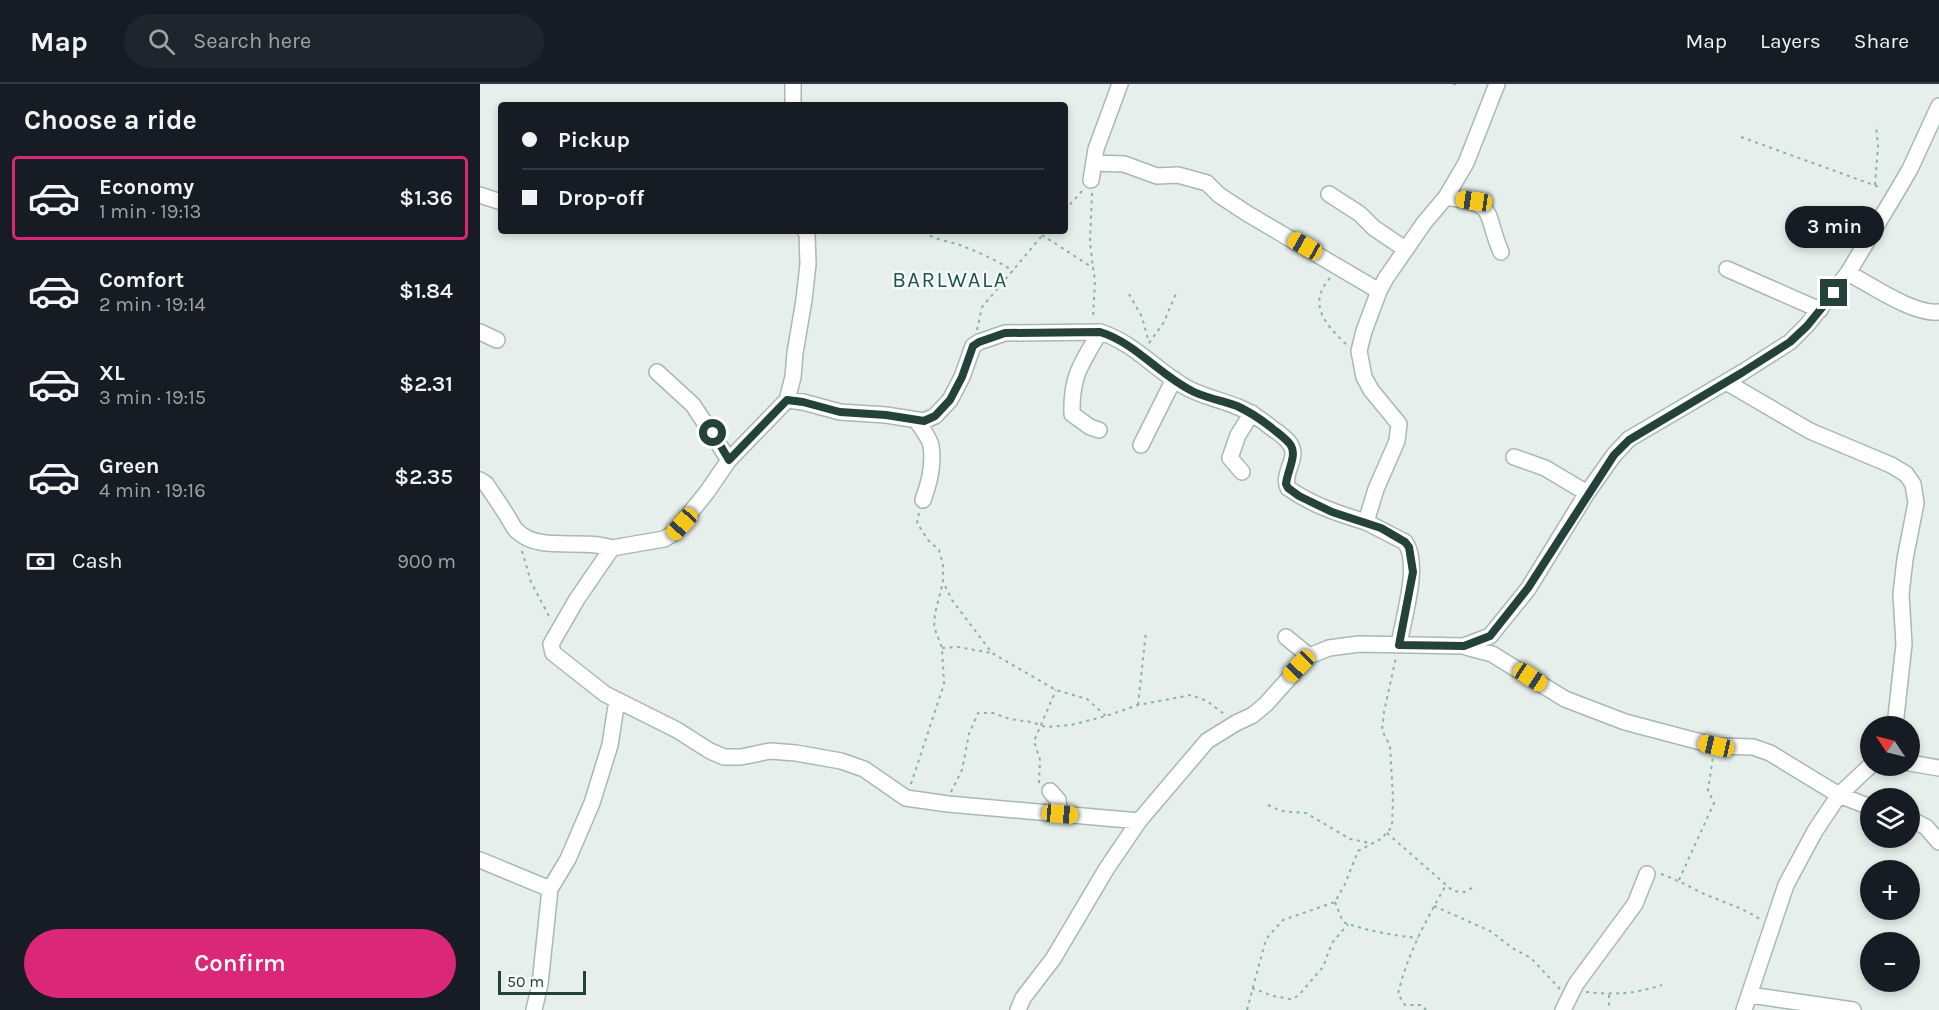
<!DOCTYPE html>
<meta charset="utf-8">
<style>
body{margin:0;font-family:Karla,sans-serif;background:#20242c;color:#f1f3f6;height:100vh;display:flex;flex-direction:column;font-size:22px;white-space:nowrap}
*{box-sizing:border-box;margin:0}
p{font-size:20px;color:#9ea1a6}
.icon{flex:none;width:33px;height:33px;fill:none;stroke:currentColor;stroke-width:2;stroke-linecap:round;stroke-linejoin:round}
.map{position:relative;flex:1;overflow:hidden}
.sheet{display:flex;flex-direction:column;background:#171b24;width:480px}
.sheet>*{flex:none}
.banner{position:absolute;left:18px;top:18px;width:570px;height:132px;border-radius:6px;box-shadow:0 3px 9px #0003;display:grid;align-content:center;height:132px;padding:0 24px;background:#171b24}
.needle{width:39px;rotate:305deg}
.fabs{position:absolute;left:1380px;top:632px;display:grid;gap:12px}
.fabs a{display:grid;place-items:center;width:60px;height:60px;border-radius:50%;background:#171b24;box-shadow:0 3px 9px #0003;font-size:30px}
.scale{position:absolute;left:18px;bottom:15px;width:88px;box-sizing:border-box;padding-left:6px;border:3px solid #24423a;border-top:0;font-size:16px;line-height:21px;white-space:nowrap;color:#24423a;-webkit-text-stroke:4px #f7fbf9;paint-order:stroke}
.end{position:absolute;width:27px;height:27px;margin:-14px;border:8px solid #24423a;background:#fff;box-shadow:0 0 0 3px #fff}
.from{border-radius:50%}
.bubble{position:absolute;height:42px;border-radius:21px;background:#171b24;box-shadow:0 3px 9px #0003;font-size:20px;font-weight:600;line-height:42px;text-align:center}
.car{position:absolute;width:18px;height:36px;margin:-18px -9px;border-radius:8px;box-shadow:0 0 4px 2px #0007;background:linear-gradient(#f5c518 24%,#345 0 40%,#f5c518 0 76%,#345 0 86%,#f5c518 0)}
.banner b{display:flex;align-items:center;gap:21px;height:57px;font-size:22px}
.banner b+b{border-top:2px solid #363941}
.banner i{width:15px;height:15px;background:#f1f3f6}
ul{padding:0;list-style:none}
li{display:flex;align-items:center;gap:18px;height:84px;margin:0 12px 9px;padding:0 12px;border:3px solid transparent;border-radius:6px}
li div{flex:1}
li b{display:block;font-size:22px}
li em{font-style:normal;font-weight:600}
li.on{border-color:#db2777}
li>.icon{width:54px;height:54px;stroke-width:1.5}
h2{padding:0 24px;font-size:27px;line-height:72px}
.pay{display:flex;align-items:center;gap:15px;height:66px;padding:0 24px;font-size:22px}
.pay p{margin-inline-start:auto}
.action{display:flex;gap:12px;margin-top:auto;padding:12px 24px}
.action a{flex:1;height:69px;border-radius:36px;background:#db2777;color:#fff;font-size:24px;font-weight:600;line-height:69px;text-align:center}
header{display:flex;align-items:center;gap:36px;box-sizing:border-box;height:84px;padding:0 30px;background:#171b24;border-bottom:2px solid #363941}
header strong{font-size:28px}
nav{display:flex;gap:33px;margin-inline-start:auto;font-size:21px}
.search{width:420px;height:54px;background:#20242c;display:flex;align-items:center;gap:15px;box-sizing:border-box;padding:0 21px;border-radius:33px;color:#9ea1a6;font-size:22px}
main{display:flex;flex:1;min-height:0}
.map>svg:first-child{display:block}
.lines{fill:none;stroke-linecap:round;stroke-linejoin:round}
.minor-casing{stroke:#a8b8b2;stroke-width:18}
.path{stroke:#86b3a5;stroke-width:2;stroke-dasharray:3 4.5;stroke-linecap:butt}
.minor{stroke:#fff;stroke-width:15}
.route{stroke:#24423a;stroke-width:8}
.labels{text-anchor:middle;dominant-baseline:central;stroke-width:4.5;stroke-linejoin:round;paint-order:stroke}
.quarter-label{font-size:22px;letter-spacing:1.5px;fill:#1f5548;stroke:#f7fbf9}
</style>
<header>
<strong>Map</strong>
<div class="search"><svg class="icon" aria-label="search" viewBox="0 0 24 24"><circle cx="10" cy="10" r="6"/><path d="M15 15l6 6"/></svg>Search here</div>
<nav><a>Map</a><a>Layers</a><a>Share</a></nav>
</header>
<main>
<section class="sheet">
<h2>Choose a ride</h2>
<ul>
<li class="on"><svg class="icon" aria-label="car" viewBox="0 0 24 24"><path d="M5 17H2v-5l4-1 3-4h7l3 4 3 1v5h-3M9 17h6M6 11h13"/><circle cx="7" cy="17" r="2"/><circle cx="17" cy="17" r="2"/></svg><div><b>Economy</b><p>1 min · 19:13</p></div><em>$1.36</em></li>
<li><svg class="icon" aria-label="car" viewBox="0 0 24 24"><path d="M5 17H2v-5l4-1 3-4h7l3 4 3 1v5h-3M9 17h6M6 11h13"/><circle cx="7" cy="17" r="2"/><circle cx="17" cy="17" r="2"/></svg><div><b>Comfort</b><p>2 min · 19:14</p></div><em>$1.84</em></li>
<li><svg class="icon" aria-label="car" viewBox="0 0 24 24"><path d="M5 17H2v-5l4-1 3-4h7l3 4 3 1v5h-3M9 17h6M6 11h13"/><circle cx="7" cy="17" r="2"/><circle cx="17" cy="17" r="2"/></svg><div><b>XL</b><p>3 min · 19:15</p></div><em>$2.31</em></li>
<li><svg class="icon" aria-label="car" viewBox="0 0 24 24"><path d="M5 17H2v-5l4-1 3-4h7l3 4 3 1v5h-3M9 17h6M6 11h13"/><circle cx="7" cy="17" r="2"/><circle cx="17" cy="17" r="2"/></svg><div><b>Green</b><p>4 min · 19:16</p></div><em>$2.35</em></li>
</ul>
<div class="pay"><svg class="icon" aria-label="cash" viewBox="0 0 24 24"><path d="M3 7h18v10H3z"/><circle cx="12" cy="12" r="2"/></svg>Cash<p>900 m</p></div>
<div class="action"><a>Confirm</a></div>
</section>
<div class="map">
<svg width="1459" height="926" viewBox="0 0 1459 926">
<rect width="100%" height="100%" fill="#e6efeb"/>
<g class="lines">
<defs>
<path id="minor" d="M 313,0 L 313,21
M 614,79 L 644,80 L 677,92 L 698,91 L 727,99 L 739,111 L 768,130 L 899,207
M 611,96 L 616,65 L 640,0
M 849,110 L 880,130 L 894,144 L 925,165
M 0,111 L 21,118
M 966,113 C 1019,121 1003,126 1021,168
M 1247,185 L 1340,226
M 1368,189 C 1391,201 1434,231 1459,228
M 0,248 L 17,256
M 177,288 L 213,321 L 249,376
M 1246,298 L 1330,347 L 1411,381 L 1426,390 L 1433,400 L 1436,419 L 1425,475 L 1421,510 L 1424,560 L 1415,642
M 307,316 L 313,293 L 315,269 L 324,216 L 328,180 L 327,149 L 325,147
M 437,337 C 441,344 450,354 451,362 C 454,380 449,400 443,416
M 619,346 L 610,343 L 592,330 C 591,292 601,280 620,248
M 661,361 L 694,295
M 1034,373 L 1065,384 L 1107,409
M 762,388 L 750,374 L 758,351 L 772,329
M 0,396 L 6,400 C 14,412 22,423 29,435 C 32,439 33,444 37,447 C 59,469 102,454 132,464
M 806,553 L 829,572
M 919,561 C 923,534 941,480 925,458 L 886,438 L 896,405 L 917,357 L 919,340 L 891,306 L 884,293 L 879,267 L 884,247 L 899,207 L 906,194 L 944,139 L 966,113 L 986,79 L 1017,0
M 986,563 L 1012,570 L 1085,615 L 1145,638 L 1236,662 L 1273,663 L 1290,669 L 1359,711 L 1390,723
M 137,616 L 197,646 L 230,667 L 244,673 L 261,673 L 290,667 L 316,669 L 361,677 L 384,685 L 426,714 L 468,720 L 659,737
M 1430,679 L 1459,684
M 570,707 L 578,716 L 580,730
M 1430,735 L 1446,743 L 1459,758
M 0,776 L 70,805
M 1270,911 L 1373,926
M 54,926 L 60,900 L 70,805 L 88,775 L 112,719 L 130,661 L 137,616 L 125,610 L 73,569 L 71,560 L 97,515 L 132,464 L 184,455 L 194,449 L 227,408 L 249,376 L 307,316 L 323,318 L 360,328 L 406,331 L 444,337 L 455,332 L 470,316 L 482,293 L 493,262 L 499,258 L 525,249 L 620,248 C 652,258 674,284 702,301 C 719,312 739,315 758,323 C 771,328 782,336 793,345 C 799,349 806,354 810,360 C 820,374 801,389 808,404 C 832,421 859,430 886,438
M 538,926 L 543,914 L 573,875 L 627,784 L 659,737 L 727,657 L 756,639 L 773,631 L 786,620 L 829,572 L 849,564 L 879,560 L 984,562 L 1010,552 L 1048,505 L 1107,409 L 1134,371 L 1149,355 L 1263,288 L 1310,258 L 1327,241 L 1368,189 L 1416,109 L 1430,85 L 1459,22
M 1083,926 L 1096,900 L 1155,820 L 1167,790
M 1264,926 L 1306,801 L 1335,747 L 1359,711 L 1391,681"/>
</defs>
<use href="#minor" class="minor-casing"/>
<path class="path" d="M 973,0 L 979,0
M 1261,53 L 1402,104
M 1395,101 L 1398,63 L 1396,41
M 612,109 L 610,158 L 613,184
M 585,126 L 602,107
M 444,147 C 453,156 468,157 480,161 C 498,168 517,176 533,187
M 562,151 L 613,184 L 615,196 L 613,234
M 850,194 C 826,221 847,242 868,262
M 649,210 L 662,233 L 669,259
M 497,246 L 502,223 L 566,147
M 669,259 L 684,238 L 697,207
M 439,429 L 437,439 L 448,456 L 459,466 L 463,481 L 463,498 L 472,516 L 512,569 L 576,606 L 607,615 L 626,632
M 42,467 L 51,498 L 71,536
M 462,564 L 478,563 L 512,569
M 658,621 L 666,547
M 559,699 L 560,676 L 554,657 L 576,606
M 431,700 L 464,600 L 462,564 L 454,543 L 455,529 L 463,498
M 471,708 L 482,686 L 489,650 L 498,629 L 513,629 L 530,635 L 551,638 L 566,643 L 591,641 L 626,632 L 658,621 L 711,611 L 727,617 L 744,630
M 788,721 L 801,727 L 826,729 L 870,755 L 890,759
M 907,749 L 973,807 L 984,808 L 992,804
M 1181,790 C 1195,795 1207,801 1220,808 C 1241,818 1263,823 1281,836
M 1199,796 L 1234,719 L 1228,706 L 1233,673
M 855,818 L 863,838 C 883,846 916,852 938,854
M 954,822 L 1010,847 L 1034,865 L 1051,874 L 1080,905
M 772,904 L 793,912 L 810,915 L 818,912 L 843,883 L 852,859 L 868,840
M 1106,908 C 1137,911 1153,910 1182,901
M 1129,911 L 1129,926
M 767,926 L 786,855 L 803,836 L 855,818 L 865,800 L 878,767 L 901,755 L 912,743 L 913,714 L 910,662 L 902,646 L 904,628 L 916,573
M 946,926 L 942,921 L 925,921 L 918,910 C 927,871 946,836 966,801"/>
<use href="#minor" class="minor"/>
</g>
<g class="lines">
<path class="route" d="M 233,349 L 249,376 L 307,316 L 323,318 L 360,328 L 406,331 L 444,337 L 455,332 L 470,316 L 482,293 L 493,262 L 499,258 L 525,249 L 620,248 C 656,259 680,292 714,308 C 727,314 743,317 757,322 C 770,328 782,336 793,345 C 798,349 805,354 810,360 C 818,371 807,387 806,400 L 808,404 L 819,412 L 852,428 L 901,444 L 925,458 L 929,463 L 933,488 L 919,561 L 984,562 L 1010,552 L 1048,504 L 1134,371 L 1149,356 L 1263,288 L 1310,258 L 1327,242 L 1354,209"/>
</g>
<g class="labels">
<g class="quarter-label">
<text x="470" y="196">BARLWALA</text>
</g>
</g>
</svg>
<div class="fabs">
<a><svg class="needle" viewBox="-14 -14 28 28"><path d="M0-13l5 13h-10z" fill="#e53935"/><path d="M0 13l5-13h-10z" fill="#9ea1a6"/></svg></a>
<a><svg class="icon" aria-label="layers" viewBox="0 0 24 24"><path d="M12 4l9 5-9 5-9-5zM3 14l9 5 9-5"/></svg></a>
<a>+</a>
<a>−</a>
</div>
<div class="scale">50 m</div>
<i class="end from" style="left:233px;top:349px"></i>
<i class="end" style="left:1354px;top:209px"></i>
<div class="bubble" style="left:1305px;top:122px;width:99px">3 min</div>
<i class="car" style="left:994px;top:117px;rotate:278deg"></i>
<i class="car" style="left:825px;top:162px;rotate:299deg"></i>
<i class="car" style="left:202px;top:440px;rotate:222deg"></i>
<i class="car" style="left:819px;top:582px;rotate:224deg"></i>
<i class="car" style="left:1050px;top:593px;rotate:123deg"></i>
<i class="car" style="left:1236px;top:662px;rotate:283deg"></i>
<i class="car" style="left:580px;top:730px;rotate:95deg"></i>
<div class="banner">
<b><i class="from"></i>Pickup</b>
<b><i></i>Drop-off</b>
</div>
</div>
</main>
